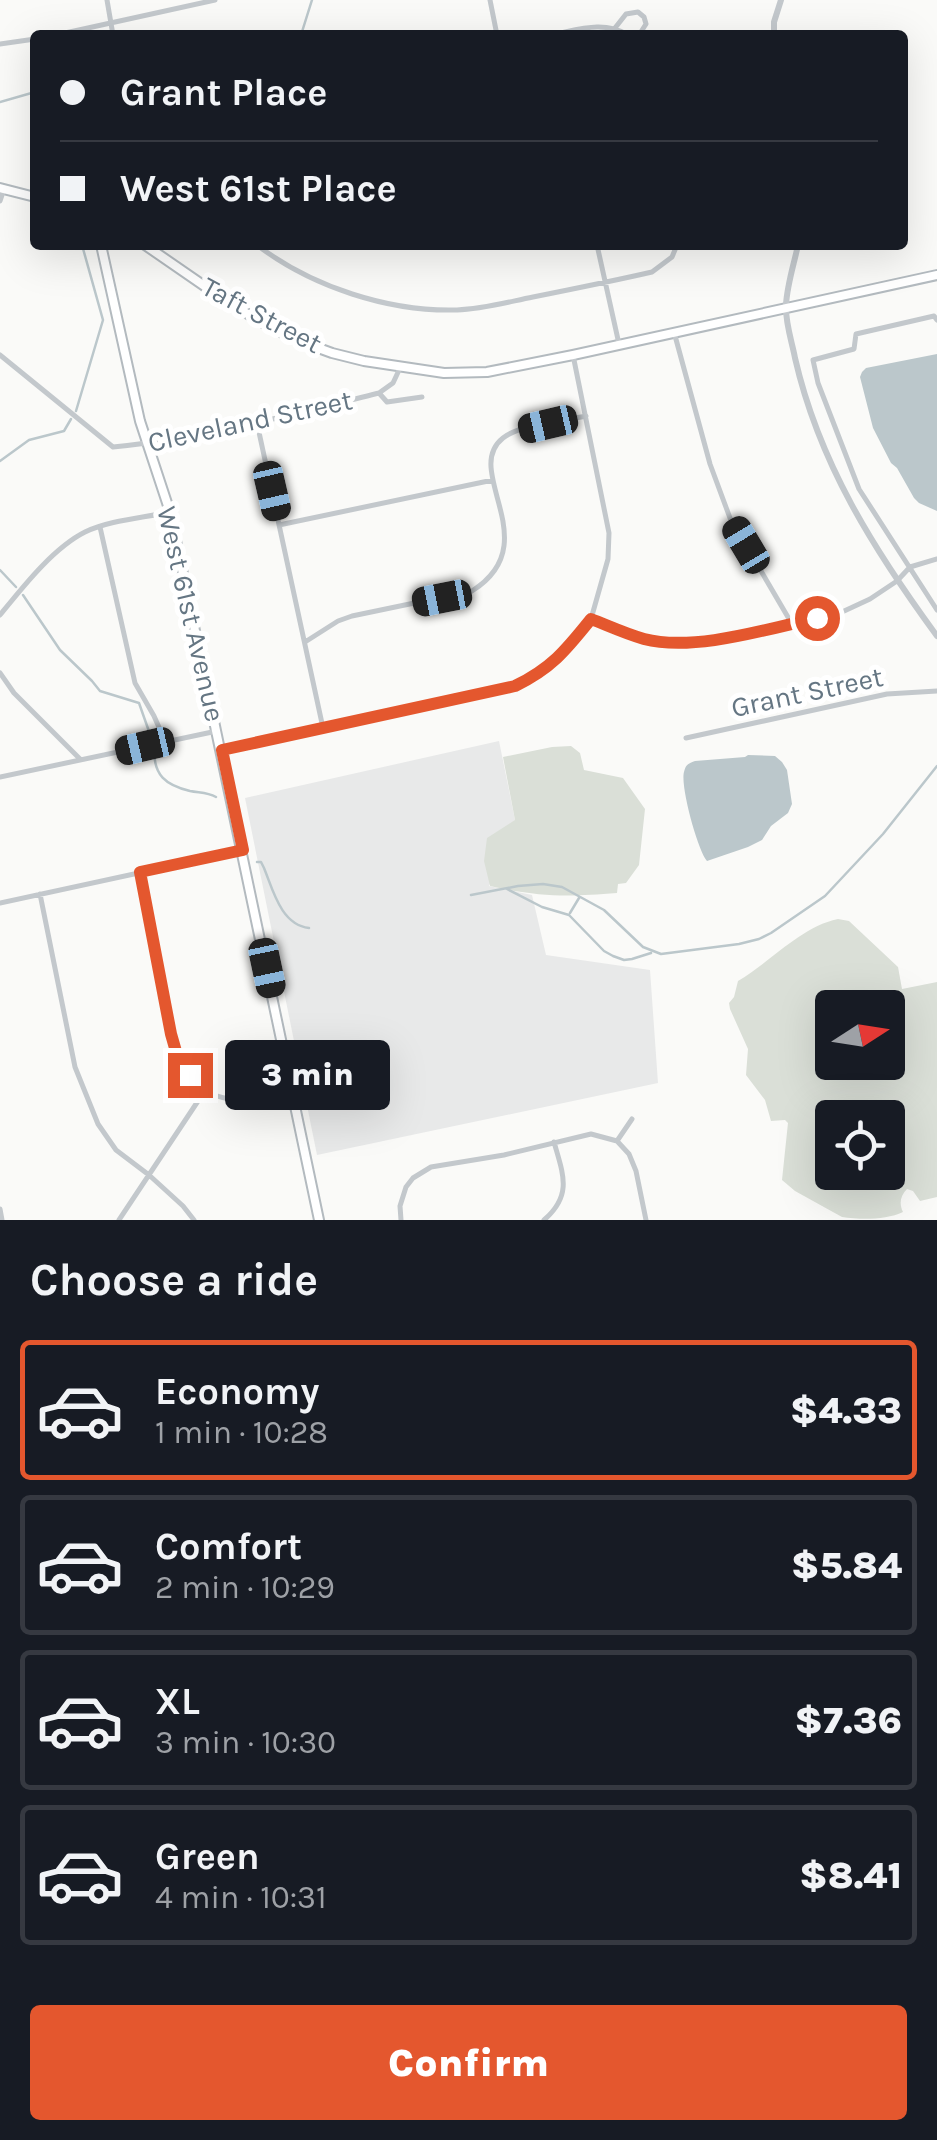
<!DOCTYPE html>
<meta charset="utf-8">
<style>
body{margin:0;font-family:Karla,sans-serif;background:#242831;color:#f1f3f6;height:100vh;display:flex;flex-direction:column;font-size:38px;white-space:nowrap}
*{box-sizing:border-box;margin:0}
p{font-size:32px;color:#9ea1a6}
.icon{flex:none;width:55px;height:55px;fill:none;stroke:currentColor;stroke-width:2;stroke-linecap:round;stroke-linejoin:round}
.map{position:relative;height:1220px;overflow:hidden}
.panel{display:flex;flex-direction:column;background:#171b24;flex:1}
.panel>*{flex:none}
.banner{position:absolute;left:30px;top:30px;width:878px;height:220px;border-radius:10px;box-shadow:0 10px 40px #0002;display:grid;align-content:center;height:220px;padding:0 30px;background:#171b24}
.needle{width:65px;rotate:78deg}
.buttons{position:absolute;left:815px;top:990px;display:grid;gap:20px}
.buttons a{display:grid;place-items:center;width:90px;height:90px;border-radius:10px;background:#171b24;box-shadow:0 10px 40px #0002;font-size:50px}
.end{position:absolute;width:45px;height:45px;margin:-22px;border:12px solid #e4572e;background:#fff;box-shadow:0 0 0 5px #fff}
.from{border-radius:50%}
.bubble{position:absolute;height:70px;border-radius:10px;background:#171b24;box-shadow:0 10px 40px #0002;font-size:32px;font-weight:800;line-height:70px;text-align:center}
.car{position:absolute;width:30px;height:60px;margin:-30px -15px;border-radius:12px;box-shadow:0 0 8px 2px #0007;background:linear-gradient(#222 24%,#8ab4d8 0 40%,#222 0 76%,#8ab4d8 0 86%,#222 0)}
.banner b{display:flex;align-items:center;gap:35px;height:95px;font-size:38px}
.banner b+b{border-top:2px solid #363941}
.banner i{width:25px;height:25px;background:#f1f3f6}
ul{padding:0;list-style:none}
li{display:flex;align-items:center;gap:30px;height:140px;margin:0 20px 15px;padding:0 10px;border:5px solid #363941;border-radius:10px}
li div{flex:1}
li b{display:block;font-size:38px}
li em{font-style:normal;font-weight:800}
li.active{border-color:#e4572e}
li>.icon{width:90px;height:90px;stroke-width:1.5}
h2{padding:0 30px;font-size:45px;line-height:120px}
.action{display:flex;gap:20px;margin-top:auto;padding:20px 30px}
.action a{flex:1;height:115px;border-radius:10px;background:#e4572e;color:#fff;font-size:40px;font-weight:800;line-height:115px;text-align:center}
.map>svg:first-child{display:block}
.built{fill:#e8e9e9}
.green{fill:#dadfd7;fill-rule:evenodd}
.water{fill:#bbc7cb}
.lines{fill:none;stroke-linecap:round;stroke-linejoin:round}
.stream{stroke:#bbc7cb;stroke-width:2.5}
.secondary-casing{stroke:#b3babf;stroke-width:12}
.minor{stroke:#c3c8cc;stroke-width:5}
.tertiary{stroke:#c3c8cc;stroke-width:6}
.secondary{stroke:#fff;stroke-width:8}
.route{stroke:#e4572e;stroke-width:12}
.labels{text-anchor:middle;dominant-baseline:central;stroke-width:10;stroke-linejoin:round;paint-order:stroke}
.street-label{font-size:28px;fill:#657683;stroke:#fff}
</style>
<div class="map">
<svg width="937" height="1220" viewBox="0 0 937 1220">
<rect width="100%" height="100%" fill="#fafaf8"/>
<path class="built" d="M 499,741 L 515,820 L 489,886 L 532,895 L 546,955 L 650,970 L 658,1083 L 317,1155 L 245,798 Z"/>
<path class="green" d="M 571,746 L 580,753 L 584,770 L 623,778 L 645,809 L 639,865 L 626,883 L 618,884 L 617,893 C 567,897 539,897 490,886 L 484,861 L 487,838 L 515,820 L 503,757 L 552,747 Z
M 838,919 L 849,921 L 898,967 L 902,989 L 937,982 L 937,1197 L 920,1201 L 913,1191 L 907,1189 C 900,1196 899,1204 903,1212 C 886,1220 861,1220 842,1217 L 795,1191 L 782,1180 L 788,1123 L 785,1120 L 771,1121 L 765,1100 L 746,1075 L 748,1049 L 730,1009 L 729,1003 L 734,997 L 738,981 C 771,962 800,927 838,919 ZM 832,1008 L 888,1008 L 888,1062 L 832,1062 ZM 832,1118 L 888,1118 L 888,1172 L 832,1172 Z"/>
<path class="water" d="M 937,354 L 937,511 L 919,503 L 914,498 L 897,468 L 891,463 L 873,428 L 860,377 L 862,372 L 866,368 Z
M 748,755 L 775,756 L 782,762 L 787,770 L 792,804 L 788,813 L 771,826 L 762,840 L 748,847 L 707,861 C 698,851 680,786 684,772 C 686,764 688,764 695,761 L 745,757 Z"/>
<g class="lines">
<path class="stream" d="M 301,35 L 312,0
M 0,102 L 35,92
M 76,411 L 103,320 L 82,245
M 0,461 L 29,440 L 64,431 L 71,419
M 0,570 L 16,587
M 23,595 L 60,650 L 92,681 L 100,691 L 139,703 L 152,740
M 154,750 C 154,775 165,785 190,791 C 200,793 207,792 216,797
M 257,862 L 261,862 L 264,868 C 273,890 281,925 309,928
M 507,889 L 542,907 L 569,915 L 604,951 L 613,956 L 624,960 L 632,959 L 651,953
M 471,895 L 518,886 L 543,884 L 562,887 L 604,910 L 643,947 L 661,954 L 739,944 L 759,939 L 771,933 L 825,896 L 883,834 L 937,766
M 570,913 L 579,898"/>
<defs>
<path id="secondary" d="M 0,188 L 35,197
M 101,245 L 140,421 L 170,512 L 319,1220
M 145,245 L 229,303 L 270,327 L 302,342 L 332,353 L 364,361 L 444,373 L 487,372 L 573,355 L 937,275"/>
</defs>
<use href="#secondary" class="secondary-casing"/>
<path class="minor" d="M 107,0 L 113,35
M 490,0 L 497,35
M 615,28 L 626,14 L 638,12 L 644,17 L 646,24 L 639,35
M 56,35 L 215,0
M 551,35 C 578,30 603,20 628,35
M 0,44 L 35,39
M 0,201 L 4,189
M 257,245 C 312,287 389,312 457,310 C 483,309 508,302 533,297 C 573,289 613,281 652,272 L 672,257 L 677,245
M 597,245 L 619,344
M 937,320 L 934,316 L 856,334 L 854,349 L 813,360 L 818,383 L 859,489 L 937,610
M 674,332 L 710,464 L 730,518 L 792,624
M 0,355 L 113,447 C 203,438 291,415 379,393 L 393,383 L 400,368
M 573,355 L 609,533 L 608,559 L 591,619
M 379,393 L 387,402 L 422,397
M 257,423 L 323,728
M 279,525 L 493,480
M 100,527 L 135,683 L 154,716 L 165,741
M 0,615 C 22,588 53,548 85,532 C 110,520 143,518 170,512
M 305,642 L 338,621 L 352,616 L 472,591 C 548,543 461,471 503,438 C 521,424 563,421 586,416
M 0,673 L 14,693 L 80,759
M 686,738 L 887,694 L 937,691
M 222,750 L 515,686 C 552,668 566,650 591,619 L 645,639 L 679,643 L 755,633 L 842,612 L 870,599 L 897,581 L 910,567 L 937,559
M 0,777 L 217,731
M 140,872 L 171,1034 C 191,1106 229,1106 294,1094
M 40,894 L 75,1067 L 98,1124 L 116,1150 L 149,1175 L 183,1206 L 194,1220
M 0,903 L 240,851
M 617,1141 L 632,1119
M 0,1209 L 2,1220
M 119,1220 L 204,1092
M 401,1220 L 400,1206 L 406,1187 L 413,1178 L 431,1167 L 504,1155 L 591,1134 L 617,1141 L 629,1154 L 636,1171 L 646,1220
M 544,1220 C 573,1195 563,1174 554,1142"/>
<path class="tertiary" d="M 774,35 L 774,22 L 781,0
M 798,245 C 794,264 787,285 786,305 C 785,322 792,342 795,358 C 819,463 874,550 937,636"/>
<use href="#secondary" class="secondary"/>
</g>
<g class="lines">
<path class="route" d="M 190,1075 L 177,1055 L 171,1034 L 140,872 L 243,850 L 222,750 L 515,686 C 552,668 566,650 591,619 C 609,626 626,634 644,639 C 694,652 767,629 817,618"/>
</g>
<g class="labels">
<g class="street-label">
<text transform="translate(262 315) rotate(28)">Taft Street</text>
<text transform="translate(250 421) rotate(-12)">Cleveland Street</text>
<text transform="translate(191 614) rotate(77)">West 61st Avenue</text>
<text transform="translate(807 692) rotate(-12)">Grant Street</text>
</g>
</g>
</svg>
<div class="buttons">
<a><svg class="needle" viewBox="-14 -14 28 28"><path d="M0-13l5 13h-10z" fill="#e53935"/><path d="M0 13l5-13h-10z" fill="#9ea1a6"/></svg></a>
<a><svg class="icon" aria-label="locate" viewBox="0 0 24 24"><circle cx="12" cy="12" r="6"/><path d="M12 2v4M12 18v4M2 12h4M18 12h4"/></svg></a>
</div>
<i class="end from" style="left:817px;top:618px"></i>
<i class="end" style="left:190px;top:1075px"></i>
<div class="bubble" style="left:225px;top:1040px;width:165px">3 min</div>
<i class="car" style="left:548px;top:424px;rotate:257deg"></i>
<i class="car" style="left:272px;top:491px;rotate:167deg"></i>
<i class="car" style="left:746px;top:545px;rotate:329deg"></i>
<i class="car" style="left:442px;top:598px;rotate:259deg"></i>
<i class="car" style="left:145px;top:746px;rotate:257deg"></i>
<i class="car" style="left:267px;top:968px;rotate:168deg"></i>
<div class="banner">
<b><i class="from"></i>Grant Place</b>
<b><i></i>West 61st Place</b>
</div>
</div>
<section class="panel">
<h2>Choose a ride</h2>
<ul>
<li class="active"><svg class="icon" aria-label="car" viewBox="0 0 24 24"><path d="M5 17H2v-5l4-1 3-4h7l3 4 3 1v5h-3M9 17h6M6 11h13"/><circle cx="7" cy="17" r="2"/><circle cx="17" cy="17" r="2"/></svg><div><b>Economy</b><p>1 min · 10:28</p></div><em>$4.33</em></li>
<li><svg class="icon" aria-label="car" viewBox="0 0 24 24"><path d="M5 17H2v-5l4-1 3-4h7l3 4 3 1v5h-3M9 17h6M6 11h13"/><circle cx="7" cy="17" r="2"/><circle cx="17" cy="17" r="2"/></svg><div><b>Comfort</b><p>2 min · 10:29</p></div><em>$5.84</em></li>
<li><svg class="icon" aria-label="car" viewBox="0 0 24 24"><path d="M5 17H2v-5l4-1 3-4h7l3 4 3 1v5h-3M9 17h6M6 11h13"/><circle cx="7" cy="17" r="2"/><circle cx="17" cy="17" r="2"/></svg><div><b>XL</b><p>3 min · 10:30</p></div><em>$7.36</em></li>
<li><svg class="icon" aria-label="car" viewBox="0 0 24 24"><path d="M5 17H2v-5l4-1 3-4h7l3 4 3 1v5h-3M9 17h6M6 11h13"/><circle cx="7" cy="17" r="2"/><circle cx="17" cy="17" r="2"/></svg><div><b>Green</b><p>4 min · 10:31</p></div><em>$8.41</em></li>
</ul>
<div class="action"><a>Confirm</a></div>
</section>
